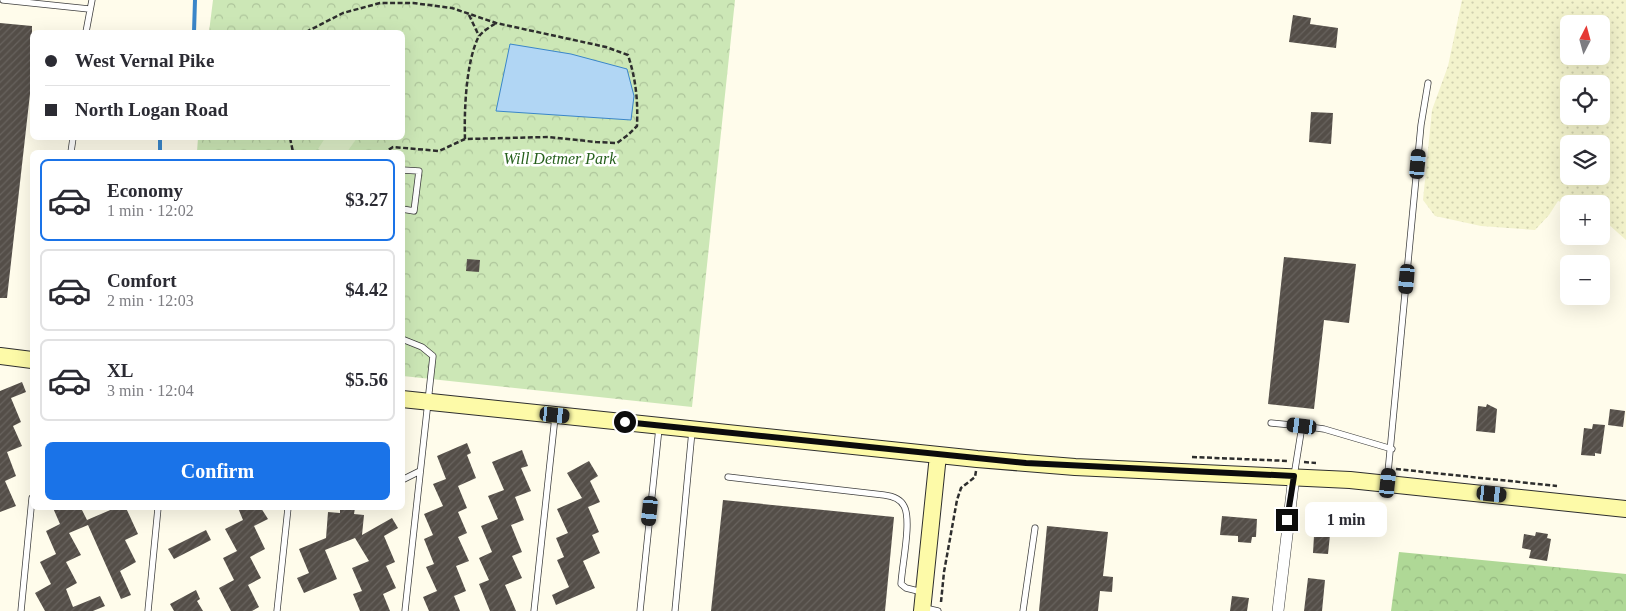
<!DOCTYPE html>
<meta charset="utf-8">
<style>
body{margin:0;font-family:Georgia,serif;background:#f7f7f7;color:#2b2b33;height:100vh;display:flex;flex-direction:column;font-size:19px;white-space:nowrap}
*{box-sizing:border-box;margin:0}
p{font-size:16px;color:#7c7c81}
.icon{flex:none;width:28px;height:28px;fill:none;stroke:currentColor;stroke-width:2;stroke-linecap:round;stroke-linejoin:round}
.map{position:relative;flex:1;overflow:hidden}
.sheet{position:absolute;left:30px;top:150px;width:375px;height:360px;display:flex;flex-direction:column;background:#fff;border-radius:8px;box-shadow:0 5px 20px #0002}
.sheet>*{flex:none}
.hud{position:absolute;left:30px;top:30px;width:375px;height:110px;border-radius:8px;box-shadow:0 5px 20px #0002;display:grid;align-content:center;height:110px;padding:0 15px;background:#fff}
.needle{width:32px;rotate:6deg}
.fabs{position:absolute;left:1560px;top:15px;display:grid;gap:10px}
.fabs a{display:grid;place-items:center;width:50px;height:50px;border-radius:8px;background:#fff;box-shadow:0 5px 20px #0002;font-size:25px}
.end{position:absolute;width:22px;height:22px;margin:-11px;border:6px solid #0c0c0c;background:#fff;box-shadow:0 0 0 2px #fff}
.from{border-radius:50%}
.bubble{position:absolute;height:35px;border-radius:8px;background:#fff;box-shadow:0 5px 20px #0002;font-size:16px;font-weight:600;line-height:35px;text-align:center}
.car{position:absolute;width:15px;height:30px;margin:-15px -8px;border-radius:6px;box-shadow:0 0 4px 1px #0007;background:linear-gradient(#222 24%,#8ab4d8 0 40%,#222 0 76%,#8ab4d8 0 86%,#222 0)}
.hud b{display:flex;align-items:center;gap:18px;height:48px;font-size:19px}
.hud b+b{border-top:1px solid #e1e1e2}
.hud i{width:12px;height:12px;background:#2b2b33}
ul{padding:9px 0 0;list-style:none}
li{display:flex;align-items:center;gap:15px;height:82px;margin:0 10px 8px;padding:0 5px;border:2px solid #e1e1e2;border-radius:8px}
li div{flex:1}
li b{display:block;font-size:19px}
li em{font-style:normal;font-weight:600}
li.active{border-color:#1a73e8}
li>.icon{width:45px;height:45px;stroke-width:1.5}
.action{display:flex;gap:10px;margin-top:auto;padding:10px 15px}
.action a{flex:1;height:58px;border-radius:8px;background:#1a73e8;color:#fff;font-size:20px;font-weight:600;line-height:58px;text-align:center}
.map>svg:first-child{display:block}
.farmland{fill:url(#farmland-dots);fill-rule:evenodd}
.forest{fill:url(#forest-crowns)}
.park{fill:url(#park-crowns)}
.pitch{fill:#deefc8}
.water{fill:#b1d6f4;stroke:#3a86c9}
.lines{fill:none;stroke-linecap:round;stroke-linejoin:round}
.stream{stroke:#3a86c9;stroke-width:4}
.building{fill:url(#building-hatch)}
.lane-casing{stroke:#3f3f3f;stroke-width:7}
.street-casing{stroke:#3f3f3f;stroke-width:12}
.secondary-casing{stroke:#2e2e2e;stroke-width:18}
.path{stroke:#2e2e2e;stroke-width:2.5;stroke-dasharray:5 2.5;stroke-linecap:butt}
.lane{stroke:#fff;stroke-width:5.5}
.street{stroke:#fff;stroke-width:11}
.secondary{stroke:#fdfaa8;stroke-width:16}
.route{stroke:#0c0c0c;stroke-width:6}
.labels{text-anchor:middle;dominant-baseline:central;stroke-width:5;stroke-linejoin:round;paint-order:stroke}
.park-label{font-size:16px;font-style:italic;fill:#27611e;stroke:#fff}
</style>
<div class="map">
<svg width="1626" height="611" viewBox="0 0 1626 611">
<defs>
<pattern id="farmland-dots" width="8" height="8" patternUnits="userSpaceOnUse" patternTransform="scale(1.25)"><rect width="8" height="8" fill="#f3f3cc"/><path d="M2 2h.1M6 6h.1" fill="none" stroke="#cfcfae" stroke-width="1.8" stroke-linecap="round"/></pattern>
<pattern id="forest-crowns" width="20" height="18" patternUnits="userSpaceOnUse" patternTransform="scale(1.25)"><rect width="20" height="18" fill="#afd896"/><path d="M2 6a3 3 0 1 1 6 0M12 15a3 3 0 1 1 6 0" fill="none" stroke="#95b880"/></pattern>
<pattern id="park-crowns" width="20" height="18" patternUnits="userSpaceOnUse" patternTransform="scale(1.25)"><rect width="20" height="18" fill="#cce7b6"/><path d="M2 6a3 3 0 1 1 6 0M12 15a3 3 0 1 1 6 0" fill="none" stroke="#aec59b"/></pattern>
<pattern id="building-hatch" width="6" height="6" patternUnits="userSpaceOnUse" patternTransform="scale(1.25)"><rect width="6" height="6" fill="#544e48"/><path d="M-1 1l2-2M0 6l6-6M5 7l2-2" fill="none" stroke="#68635e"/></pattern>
</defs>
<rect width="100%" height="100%" fill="#fffceb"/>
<path class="farmland" d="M 1462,0 L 1626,0 L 1626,240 L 1607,223 L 1601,220 L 1601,204 L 1569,205 L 1558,201 L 1549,215 L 1535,230 L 1481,226 L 1435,216 L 1423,200 L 1432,110 L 1448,66 ZM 1569,24 L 1601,24 L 1601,56 L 1569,56 ZM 1569,84 L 1601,84 L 1601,116 L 1569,116 ZM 1569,144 L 1601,144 L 1601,176 L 1569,176 Z"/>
<path class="forest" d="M 1399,552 L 1626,574 L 1626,611 L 1391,611 Z"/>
<path class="park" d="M 213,0 L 735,0 L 692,407 L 403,376 L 402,152 L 197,152 L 198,138 L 402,138 L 402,32 L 209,32 Z"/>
<path class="pitch" d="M 325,138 L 357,138 L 347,152 L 323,152 L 318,149 Z"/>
<path class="water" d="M 510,44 L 571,54 L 627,69 L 634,96 L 631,120 L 496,111 Z"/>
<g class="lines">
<path class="stream" d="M 194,32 L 195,0
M 160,152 L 160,138"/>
</g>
<path class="building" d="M 1293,15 L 1311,18 L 1310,24 L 1338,28 L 1336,48 L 1289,42 Z
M 0,23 L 32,26 L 32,76 L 7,298 L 0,298 Z
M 1311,112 L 1333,113 L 1331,144 L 1309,142 Z
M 1284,257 L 1356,264 L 1349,323 L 1324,320 L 1314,409 L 1268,404 Z
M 467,259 L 480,260 L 479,272 L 466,271 Z
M 22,382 L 26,392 L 11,398 L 21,422 L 13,426 L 22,446 L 7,452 L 16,476 L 5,481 L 16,506 L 0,512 L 0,391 Z
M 1487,404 L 1497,409 L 1495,433 L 1476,431 L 1478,406 L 1486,407 Z
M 1610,409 L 1625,411 L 1623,427 L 1608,425 Z
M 1593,424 L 1605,425 L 1601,454 L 1595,453 L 1595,456 L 1581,455 L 1584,428 L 1592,429 Z
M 467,443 L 471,453 L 467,455 L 476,478 L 458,486 L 467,508 L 458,512 L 467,533 L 458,537 L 469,561 L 456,566 L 466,591 L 454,596 L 460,611 L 429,611 L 423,597 L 437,591 L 426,567 L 434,564 L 424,539 L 433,535 L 424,514 L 443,506 L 433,484 L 446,479 L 437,456 Z
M 522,450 L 528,466 L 521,468 L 531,491 L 515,497 L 524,520 L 511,525 L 522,552 L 512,556 L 522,578 L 505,585 L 516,611 L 490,611 L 479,584 L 489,580 L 479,558 L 492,552 L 481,526 L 498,519 L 488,496 L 504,490 L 492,462 Z
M 589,461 L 598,476 L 590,481 L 600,502 L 588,507 L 599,532 L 592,535 L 600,553 L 583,561 L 595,588 L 556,605 L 552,595 L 569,587 L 557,560 L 564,557 L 556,538 L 568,533 L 557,509 L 582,498 L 567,473 Z
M 723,500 L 894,517 L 885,611 L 711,611 Z
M 53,508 L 81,508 L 87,520 L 115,508 L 126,508 L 138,534 L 125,540 L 136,562 L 120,571 L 131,595 L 121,599 L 88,525 L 69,533 L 81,555 L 66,562 L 77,583 L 66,589 L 73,607 L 100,596 L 105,606 L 93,611 L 45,611 L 35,593 L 51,584 L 40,562 L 56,554 L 46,531 L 60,524 Z
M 238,508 L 261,508 L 268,519 L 254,526 L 265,549 L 250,557 L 261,578 L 248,585 L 259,607 L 252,611 L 231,611 L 219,588 L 234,580 L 223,558 L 237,551 L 225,529 L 243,520 Z
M 340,508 L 355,508 L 354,514 L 364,515 L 362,535 L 392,518 L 398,528 L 384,536 L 395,562 L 386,566 L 396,588 L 383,594 L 390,611 L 360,611 L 353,594 L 362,591 L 352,568 L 369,561 L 355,538 L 325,550 L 337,579 L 304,593 L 297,578 L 309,573 L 299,549 L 326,538 L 328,512 L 340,513 Z
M 1222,516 L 1257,519 L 1256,537 L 1252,537 L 1251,543 L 1238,542 L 1238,536 L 1220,535 Z
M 1315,518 L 1338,520 L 1337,535 L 1330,535 L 1328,554 L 1313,553 Z
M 1047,526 L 1108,532 L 1103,576 L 1113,577 L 1112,592 L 1100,591 L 1098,611 L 1039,611 Z
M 206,530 L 211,540 L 174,559 L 168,549 Z
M 1536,532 L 1548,534 L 1547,538 L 1551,539 L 1547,561 L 1529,558 L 1531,550 L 1522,548 L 1524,534 L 1535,536 Z
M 1308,578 L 1325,580 L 1322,611 L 1304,611 Z
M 196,590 L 200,599 L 197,601 L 203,611 L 174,611 L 170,604 Z
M 1232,596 L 1249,598 L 1247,611 L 1230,611 Z"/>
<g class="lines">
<defs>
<path id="lane" d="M 3,0 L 89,9
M 86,32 L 92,0
M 71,152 L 73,138
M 402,170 L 419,171 L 414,211 L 402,209
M 402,339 L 422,347 L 433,356 L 405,611
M 1271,423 L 1302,426
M 1294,476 L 1302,426 L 1324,429 L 1392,449
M 728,477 L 884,495 C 892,496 900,498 904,506 C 912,520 902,565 901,584 L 906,588 L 922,592
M 402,480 L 420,471
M 1387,483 L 1421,125 L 1428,83
M 925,608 L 938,611
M 21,611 L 32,498
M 148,611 L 158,508
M 277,611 L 288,508
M 534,611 L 555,417
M 640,611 L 659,428
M 675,611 L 692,431
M 1023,611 L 1035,528"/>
<path id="street" d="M 1278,611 L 1294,476"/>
<path id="secondary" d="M 0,356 L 32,360
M 402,399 L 977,459 L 1075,467 L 1350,480 L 1626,509
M 922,611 L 938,455"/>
</defs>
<use href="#lane" class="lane-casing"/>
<use href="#street" class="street-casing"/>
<use href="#secondary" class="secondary-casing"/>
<path class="path" d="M 469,15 L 479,36
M 306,32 L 343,13 L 380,3 L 413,3 L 452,8 L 496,23 L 606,47 L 628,55 C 636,80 638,100 637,126 L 628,135 L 617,143 L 596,142 L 548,137 L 465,139 L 439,151 L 393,147 L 385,152
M 290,138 L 293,152
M 465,139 C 464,111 466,63 478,38 C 481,32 490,27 496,23
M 1192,457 L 1289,461
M 1304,462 L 1316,463
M 1396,469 L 1557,486
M 941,602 L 944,572 L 957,500 L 961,488 L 975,477 L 976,471"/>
<use href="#lane" class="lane"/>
<use href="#street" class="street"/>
<use href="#secondary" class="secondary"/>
</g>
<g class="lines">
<path class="route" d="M 625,422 L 1026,463 L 1294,476 L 1287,520"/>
</g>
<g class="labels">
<g class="park-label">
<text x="560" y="158">Will Detmer Park</text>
</g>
</g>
</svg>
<div class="fabs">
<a><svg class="needle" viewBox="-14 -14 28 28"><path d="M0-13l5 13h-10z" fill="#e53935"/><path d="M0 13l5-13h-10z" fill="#7c7c81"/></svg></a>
<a><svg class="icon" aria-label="locate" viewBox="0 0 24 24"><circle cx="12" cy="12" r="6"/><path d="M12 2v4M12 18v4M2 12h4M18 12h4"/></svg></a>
<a><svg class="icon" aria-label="layers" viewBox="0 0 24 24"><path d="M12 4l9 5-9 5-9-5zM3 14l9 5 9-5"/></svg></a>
<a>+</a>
<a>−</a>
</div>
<i class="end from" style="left:625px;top:422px"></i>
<i class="end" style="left:1287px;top:520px"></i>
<div class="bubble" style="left:1305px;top:502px;width:82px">1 min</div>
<i class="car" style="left:1418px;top:164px;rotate:5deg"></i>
<i class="car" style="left:1407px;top:279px;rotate:185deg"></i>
<i class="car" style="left:555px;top:415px;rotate:96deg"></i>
<i class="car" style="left:1302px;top:426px;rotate:277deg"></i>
<i class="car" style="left:1388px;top:483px;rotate:6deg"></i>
<i class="car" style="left:1492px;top:494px;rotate:96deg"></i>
<i class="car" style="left:650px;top:511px;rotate:186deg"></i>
<div class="hud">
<b><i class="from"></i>West Vernal Pike</b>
<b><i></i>North Logan Road</b>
</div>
<section class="sheet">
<ul>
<li class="active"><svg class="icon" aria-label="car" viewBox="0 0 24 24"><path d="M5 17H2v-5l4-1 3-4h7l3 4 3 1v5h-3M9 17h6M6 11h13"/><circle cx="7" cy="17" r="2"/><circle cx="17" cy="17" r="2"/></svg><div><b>Economy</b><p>1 min · 12:02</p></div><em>$3.27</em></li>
<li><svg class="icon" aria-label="car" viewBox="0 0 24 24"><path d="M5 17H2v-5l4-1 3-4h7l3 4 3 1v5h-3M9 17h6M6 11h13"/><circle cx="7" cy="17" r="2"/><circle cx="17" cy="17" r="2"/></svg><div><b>Comfort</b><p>2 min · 12:03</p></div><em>$4.42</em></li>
<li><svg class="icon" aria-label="car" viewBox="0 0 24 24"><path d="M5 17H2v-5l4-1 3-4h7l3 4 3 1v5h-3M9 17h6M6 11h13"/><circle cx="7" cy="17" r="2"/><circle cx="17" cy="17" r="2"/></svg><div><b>XL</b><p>3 min · 12:04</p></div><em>$5.56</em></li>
</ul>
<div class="action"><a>Confirm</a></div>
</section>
</div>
